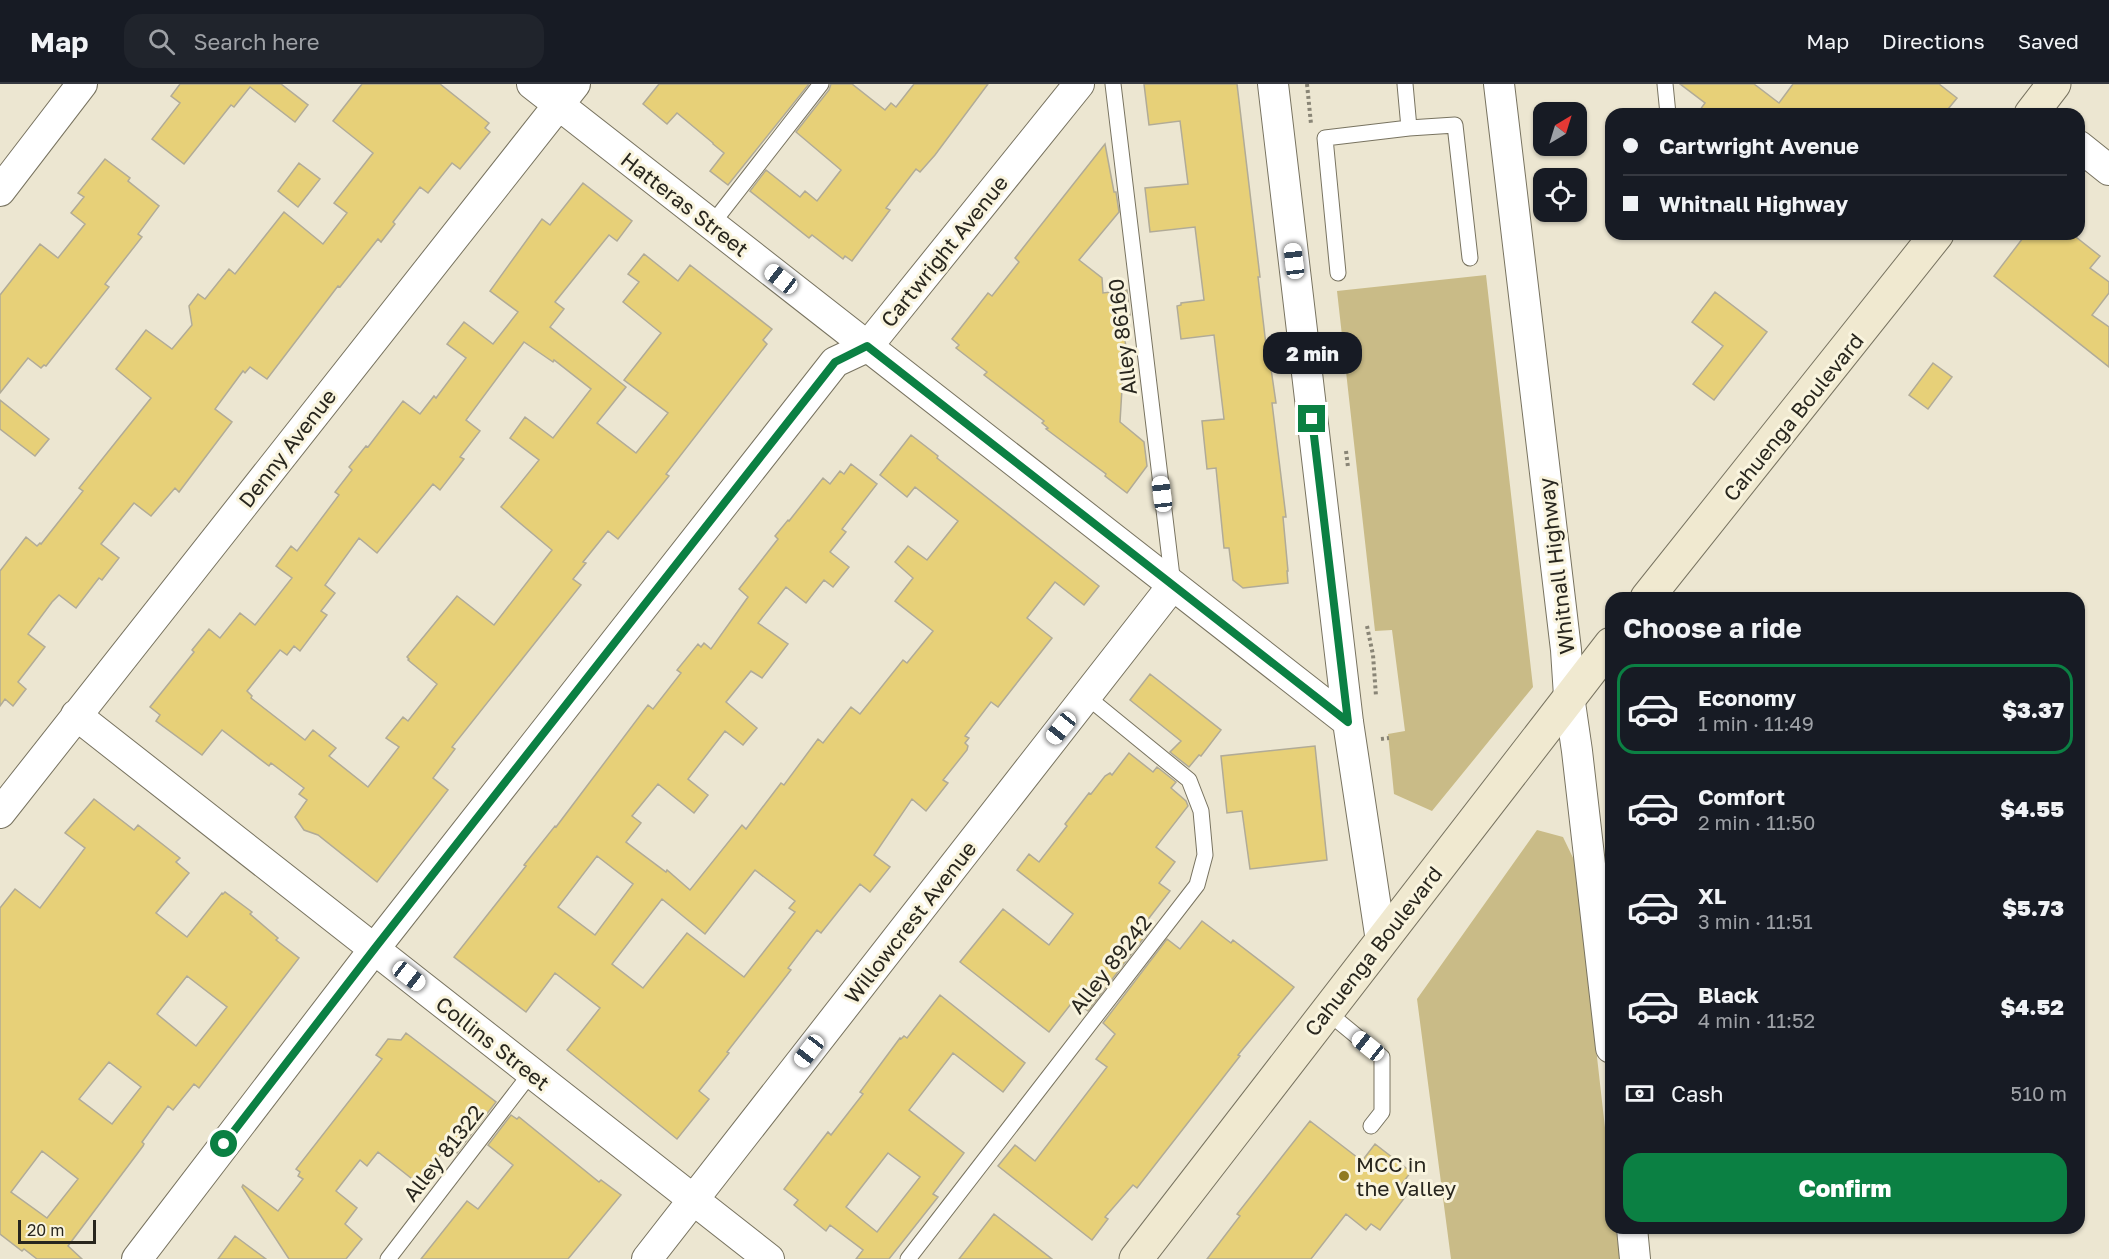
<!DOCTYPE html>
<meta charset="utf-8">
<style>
body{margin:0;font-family:"Golos Text",sans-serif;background:#20242c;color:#f1f3f6;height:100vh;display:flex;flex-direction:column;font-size:22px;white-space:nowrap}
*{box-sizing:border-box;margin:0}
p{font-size:20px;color:#9ea1a6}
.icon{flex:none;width:33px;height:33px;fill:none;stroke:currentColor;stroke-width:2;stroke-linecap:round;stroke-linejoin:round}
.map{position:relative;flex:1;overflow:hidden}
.drawer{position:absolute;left:1605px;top:508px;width:480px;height:642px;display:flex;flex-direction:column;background:#171b24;border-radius:18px;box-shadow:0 2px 4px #0004}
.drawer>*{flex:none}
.guide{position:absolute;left:1605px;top:24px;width:480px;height:132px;border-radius:18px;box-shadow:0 2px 4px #0004;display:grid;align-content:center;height:132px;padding:0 18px;background:#171b24}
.needle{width:39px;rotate:38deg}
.fabs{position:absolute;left:1533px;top:18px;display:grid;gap:12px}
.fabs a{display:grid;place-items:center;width:54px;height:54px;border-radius:12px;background:#171b24;box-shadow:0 2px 4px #0004;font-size:30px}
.scale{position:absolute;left:18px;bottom:15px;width:78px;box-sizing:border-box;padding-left:6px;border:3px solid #28261e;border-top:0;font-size:16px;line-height:21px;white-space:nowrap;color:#28261e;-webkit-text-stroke:4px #f9f4de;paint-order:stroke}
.end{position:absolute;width:27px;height:27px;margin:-14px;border:8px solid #0b8043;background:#fff;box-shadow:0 0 0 3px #fff}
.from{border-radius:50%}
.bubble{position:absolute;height:42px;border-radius:18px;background:#171b24;box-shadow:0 2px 4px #0004;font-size:20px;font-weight:800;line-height:42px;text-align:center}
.car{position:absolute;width:18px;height:36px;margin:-18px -9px;border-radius:8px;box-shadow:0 0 4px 2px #0007;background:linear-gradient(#fff 24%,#345 0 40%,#fff 0 76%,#345 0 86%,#fff 0)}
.guide b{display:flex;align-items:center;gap:21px;height:57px;font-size:22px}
.guide b+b{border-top:2px solid #363941}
.guide i{width:15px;height:15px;background:#f1f3f6}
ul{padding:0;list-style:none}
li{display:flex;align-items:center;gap:18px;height:90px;margin:0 12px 9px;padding:0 6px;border:3px solid transparent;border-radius:18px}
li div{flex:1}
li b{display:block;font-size:22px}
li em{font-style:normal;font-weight:800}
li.selected{border-color:#0b8043}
li>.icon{width:54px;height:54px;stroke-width:1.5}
h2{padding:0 18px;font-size:27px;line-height:72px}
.pay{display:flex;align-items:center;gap:15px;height:66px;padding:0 18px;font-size:22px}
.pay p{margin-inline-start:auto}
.cta{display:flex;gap:12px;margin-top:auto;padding:12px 18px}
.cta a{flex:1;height:69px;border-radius:18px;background:#0b8043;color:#fff;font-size:24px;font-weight:800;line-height:69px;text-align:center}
header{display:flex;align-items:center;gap:36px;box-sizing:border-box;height:84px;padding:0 30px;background:#171b24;border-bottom:2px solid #363941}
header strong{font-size:28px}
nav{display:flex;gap:33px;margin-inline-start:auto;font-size:21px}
.search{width:420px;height:54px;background:#20242c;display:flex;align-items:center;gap:15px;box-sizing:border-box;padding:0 21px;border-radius:18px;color:#9ea1a6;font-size:22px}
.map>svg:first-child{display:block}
.green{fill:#c9bb87}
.building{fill:#e7d078;stroke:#b1ab97;stroke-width:1.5;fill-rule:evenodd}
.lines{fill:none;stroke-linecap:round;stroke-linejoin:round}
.service-casing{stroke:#787360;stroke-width:17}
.minor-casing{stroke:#787360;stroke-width:32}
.secondary-casing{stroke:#787360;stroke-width:35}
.path{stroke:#898576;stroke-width:4;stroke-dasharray:3 3;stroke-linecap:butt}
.service{stroke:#fff;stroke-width:15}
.minor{stroke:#fff;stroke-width:30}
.secondary{stroke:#f0e9d0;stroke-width:33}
.route{stroke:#0b8043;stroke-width:8}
.poi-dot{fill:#917b21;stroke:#f9f4de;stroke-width:2}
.labels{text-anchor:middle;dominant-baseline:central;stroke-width:6;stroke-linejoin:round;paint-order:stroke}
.street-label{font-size:21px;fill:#28261e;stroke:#f9f4de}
.poi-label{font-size:21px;fill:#28261e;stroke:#f9f4de;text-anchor:start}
</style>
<header>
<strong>Map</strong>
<div class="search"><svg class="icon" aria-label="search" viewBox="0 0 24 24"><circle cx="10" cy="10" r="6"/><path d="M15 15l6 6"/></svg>Search here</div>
<nav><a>Map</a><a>Directions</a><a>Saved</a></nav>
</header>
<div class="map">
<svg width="2109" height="1175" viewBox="0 0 2109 1175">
<rect width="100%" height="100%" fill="#ece6d1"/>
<path class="green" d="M 1486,191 L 1533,603 L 1432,727 L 1394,710 L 1388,650 L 1405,647 L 1392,546 L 1375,547 L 1337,207 Z
M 1537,746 L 1563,753 L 1575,778 L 1611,1097 L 1611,1144 L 1616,1145 L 1620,1175 L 1451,1175 L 1417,915 Z"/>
<path class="building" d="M 180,0 L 281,0 L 308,21 L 295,38 L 250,3 L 234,23 L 231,21 L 184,80 L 152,55 L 180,19 L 171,12 Z
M 362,0 L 440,0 L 489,39 L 485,44 L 490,48 L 460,85 L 452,79 L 428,109 L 420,103 L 393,138 L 395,140 L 381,158 L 378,155 L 340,203 L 338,202 L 267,295 L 250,283 L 245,289 L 243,287 L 215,325 L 232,338 L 179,408 L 175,404 L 151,432 L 134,419 L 101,460 L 119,474 L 102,496 L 99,494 L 76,524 L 59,511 L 52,518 L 28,550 L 45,563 L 18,598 L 26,605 L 13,622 L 5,615 L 0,622 L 0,487 L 26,453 L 37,462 L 40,459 L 41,460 L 83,407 L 79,404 L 151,314 L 116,285 L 146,246 L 172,265 L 192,241 L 189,222 L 198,210 L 205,215 L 229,185 L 235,190 L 284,128 L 323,160 L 347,129 L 334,119 L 373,69 L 333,37 Z
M 659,0 L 809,0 L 728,101 L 710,87 L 724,69 L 713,60 L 713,59 L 677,29 L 667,40 L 643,20 Z
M 831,0 L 852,0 L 885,26 L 891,19 L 896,23 L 914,0 L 988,0 L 935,71 L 920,88 L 916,85 L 886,124 L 890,126 L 852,177 L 845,172 L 843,175 L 812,151 L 809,154 L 750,107 L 766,86 L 800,113 L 805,107 L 817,117 L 841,86 L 796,48 L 829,6 Z
M 1144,0 L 1237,0 L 1260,193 L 1258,193 L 1268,278 L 1270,278 L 1276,319 L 1272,319 L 1286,433 L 1283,433 L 1288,487 L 1287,487 L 1288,499 L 1243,504 L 1233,496 L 1229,464 L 1224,464 L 1216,384 L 1207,385 L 1202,337 L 1224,335 L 1214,251 L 1181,255 L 1177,222 L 1181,221 L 1181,219 L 1204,216 L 1195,143 L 1150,148 L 1145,104 L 1188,100 L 1180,37 L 1149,41 Z
M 1680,0 L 1754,0 L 1779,19 L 1793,0 L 1939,0 L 1957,14 L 1944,30 L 1697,30 L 1705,19 Z
M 1105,60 L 1114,108 L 1116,108 L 1119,128 L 1079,176 L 1102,194 L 1103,209 L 1127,206 L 1130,231 L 1122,233 L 1129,287 L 1123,288 L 1120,338 L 1144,358 L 1147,382 L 1127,409 L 1105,392 L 1106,390 L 1046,345 L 1048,344 L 1042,339 L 1044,337 L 984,291 L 987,288 L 956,264 L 959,261 L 952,255 L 988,209 L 992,212 L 1019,178 L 1015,174 Z
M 105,75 L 130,94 L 128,97 L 159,122 L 138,150 L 142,153 L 105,200 L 109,203 L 46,282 L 44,281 L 41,284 L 28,274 L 0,309 L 0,211 L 40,160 L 58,174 L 85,140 L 71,129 L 84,113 L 78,109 Z
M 299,79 L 320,95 L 298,123 L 278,107 Z
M 583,99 L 632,137 L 617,157 L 609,151 L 555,218 L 564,225 L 550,243 L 626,303 L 597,339 L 636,369 L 668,329 L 624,296 L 661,249 L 623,218 L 639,198 L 628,190 L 644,170 L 678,197 L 690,181 L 772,245 L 763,256 L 767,260 L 666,390 L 669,392 L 618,455 L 608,447 L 583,478 L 586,479 L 573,495 L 581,501 L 452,663 L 455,665 L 433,694 L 448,706 L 377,798 L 318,751 L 304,746 L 295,733 L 307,716 L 299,710 L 304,704 L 271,679 L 269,682 L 222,646 L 202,671 L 156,637 L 160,631 L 150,623 L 194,568 L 192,566 L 209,545 L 220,554 L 240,529 L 255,541 L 292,494 L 276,482 L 291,462 L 297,467 L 339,411 L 335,408 L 352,386 L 349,383 L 366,362 L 368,363 L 403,317 L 420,330 L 434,312 L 436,314 L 466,274 L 447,260 L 464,238 L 493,260 L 518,228 L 490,207 L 542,135 L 550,141 ZM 524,258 L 553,278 L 554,276 L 591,305 L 553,354 L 525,333 L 510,354 L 539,376 L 501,423 L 552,466 L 494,541 L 457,512 L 407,573 L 409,575 L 408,576 L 437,600 L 408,637 L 403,633 L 386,654 L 399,663 L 368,703 L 329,672 L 336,664 L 313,646 L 305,656 L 251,614 L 252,612 L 247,607 L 280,566 L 287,571 L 294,562 L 300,567 L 327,531 L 321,527 L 335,509 L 325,501 L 359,454 L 377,469 L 433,400 L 440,406 L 464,375 L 460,373 L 480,347 L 466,336 Z
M 2026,150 L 2072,150 L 2100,172 L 2090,184 L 2109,198 L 2109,209 L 2092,231 L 2109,243 L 2109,283 L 1994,192 Z
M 1715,208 L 1767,248 L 1714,316 L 1693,300 L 1723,262 L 1692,238 Z
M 1933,279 L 1952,293 L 1928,325 L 1909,311 Z
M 0,316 L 49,355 L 35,372 L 0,345 Z
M 911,351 L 938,372 L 937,374 L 1099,502 L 1084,521 L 1055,498 L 1027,534 L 1052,554 L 998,623 L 991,618 L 965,652 L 969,654 L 965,659 L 968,662 L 967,666 L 943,696 L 948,699 L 926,727 L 912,715 L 874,771 L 890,783 L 870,808 L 860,800 L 821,849 L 817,846 L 788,884 L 791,886 L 727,968 L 729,969 L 699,1007 L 709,1015 L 677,1055 L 567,966 L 600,924 L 555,889 L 526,928 L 454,873 L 526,782 L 524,781 L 555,742 L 556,743 L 648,621 L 653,625 L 681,589 L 677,586 L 698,560 L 701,563 L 704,559 L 711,565 L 748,513 L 739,505 L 778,455 L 775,452 L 788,436 L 789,437 L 823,394 L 830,400 L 840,387 L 844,390 L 851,380 L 877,400 L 842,445 L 846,448 L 830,468 L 849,483 L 833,503 L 824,496 L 806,519 L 786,503 L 758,539 L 788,560 L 762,594 L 751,587 L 726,618 L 757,644 L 743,661 L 725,647 L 688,695 L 708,711 L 694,729 L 658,700 L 632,732 L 641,739 L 626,758 L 666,788 L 667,786 L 690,806 L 742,741 L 746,745 L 781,699 L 784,701 L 818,655 L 823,659 L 851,623 L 860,630 L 903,576 L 907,579 L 933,547 L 895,517 L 913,494 L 895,478 L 908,462 L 927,476 L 958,437 L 915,403 L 907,413 L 880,391 ZM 597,772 L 633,800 L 595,851 L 558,823 ZM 755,786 L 795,817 L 789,824 L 795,828 L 744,893 L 687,849 L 643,904 L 612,880 L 662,815 L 705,850 Z
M 1150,590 L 1221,646 L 1201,672 L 1199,671 L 1189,683 L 1170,668 L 1181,657 L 1130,616 Z
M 1315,662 L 1327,776 L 1250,785 L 1242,727 L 1227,729 L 1221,672 Z
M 1129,669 L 1153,688 L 1157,683 L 1176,698 L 1171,704 L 1186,717 L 1188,722 L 1156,763 L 1175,778 L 1159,799 L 1170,807 L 1146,838 L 1152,843 L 1088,927 L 1074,916 L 1049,948 L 960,878 L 1003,825 L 1049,861 L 1073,830 L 1017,786 L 1029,770 L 1039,778 L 1067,742 L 1065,740 L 1089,709 L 1091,710 L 1105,692 L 1110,689 L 1112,691 Z
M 94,715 L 134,746 L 138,741 L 180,774 L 176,778 L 189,789 L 156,829 L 187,853 L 222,809 L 223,810 L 225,808 L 252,828 L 250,830 L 278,854 L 276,856 L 299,874 L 199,1004 L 194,1000 L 173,1026 L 168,1022 L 142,1058 L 144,1060 L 143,1062 L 68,1162 L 82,1175 L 37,1175 L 24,1165 L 22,1167 L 0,1150 L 0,824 L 15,805 L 40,824 L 85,764 L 65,749 ZM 187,892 L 227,923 L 196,962 L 157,930 ZM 109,978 L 141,1003 L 112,1040 L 79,1015 ZM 42,1067 L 78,1095 L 47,1134 L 11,1108 Z
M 1202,837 L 1231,859 L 1233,856 L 1294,903 L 1238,971 L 1240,972 L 1137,1104 L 1133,1101 L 1105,1133 L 1108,1135 L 1092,1156 L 998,1082 L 1015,1061 L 1035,1077 L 1107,983 L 1096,975 L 1115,950 L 1103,939 L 1167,855 L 1180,865 Z
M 940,911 L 1025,979 L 1003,1008 L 953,969 L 909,1026 L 964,1069 L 933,1110 L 938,1113 L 889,1175 L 856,1175 L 863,1166 L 830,1141 L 826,1147 L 794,1121 L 798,1116 L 784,1105 L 828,1048 L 831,1051 L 863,1010 L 860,1008 L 900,954 L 901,955 L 904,952 L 907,954 ZM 888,1069 L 920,1093 L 877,1148 L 846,1123 Z
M 406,949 L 496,1018 L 457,1069 L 448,1061 L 421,1096 L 420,1094 L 416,1098 L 378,1068 L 367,1082 L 360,1076 L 336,1107 L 357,1124 L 345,1140 L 362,1155 L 346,1175 L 289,1175 L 242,1103 L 243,1101 L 278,1127 L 303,1095 L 298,1092 L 300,1088 L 296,1085 L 382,975 L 376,971 L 388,955 L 401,956 Z
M 511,1031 L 517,1035 L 519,1033 L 599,1098 L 601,1096 L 621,1111 L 568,1175 L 421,1175 L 467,1117 L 478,1125 L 513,1081 L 488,1061 Z
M 1310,1037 L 1362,1077 L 1375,1060 L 1411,1088 L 1400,1102 L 1409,1108 L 1380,1146 L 1371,1140 L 1366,1146 L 1346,1130 L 1311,1175 L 1207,1175 L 1240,1132 L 1237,1130 Z
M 994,1130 L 1052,1175 L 959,1175 Z
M 235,1152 L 266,1175 L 218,1175 Z"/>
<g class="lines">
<defs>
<path id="service" d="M 1113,0 L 1173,501
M 1405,0 L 1409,44 L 1455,41 L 1470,174
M 1665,0 L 1668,30
M 712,140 L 821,0
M 1338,189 L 1325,54 L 1409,44
M 1326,927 L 1382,973 L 1382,1028 L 1371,1042
M 388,1175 L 531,989
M 908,1175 L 1197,801 L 1205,771 L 1201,727 L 1189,696 L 1086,612"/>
<path id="minor" d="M 532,0 L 1348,638
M 1273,0 L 1348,638 L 1381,857
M 1499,0 L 1566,566 L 1569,612 L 1577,667 L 1611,964
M 2079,62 L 2109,86
M 0,107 L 82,0
M 76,631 L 769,1175
M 0,729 L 575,0
M 1632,1144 L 1635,1175
M 137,1175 L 375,864 L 835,278 L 867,263 L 1079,0
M 647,1175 L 1173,501"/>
<path id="secondary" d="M 2031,30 L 2054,0
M 1647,514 L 1937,150
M 1136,1175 L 1611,560"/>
</defs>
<use href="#service" class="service-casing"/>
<use href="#minor" class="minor-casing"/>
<use href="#secondary" class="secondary-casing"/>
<path class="path" d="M 1307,0 L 1311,40
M 1336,280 L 1336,282 L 1345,281
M 1346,367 L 1348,383
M 1367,542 L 1373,571 L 1376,612
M 1381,655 L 1389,654"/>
<use href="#service" class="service"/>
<use href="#minor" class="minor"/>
<use href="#secondary" class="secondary"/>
</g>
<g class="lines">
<path class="route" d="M 224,1060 L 375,864 L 835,278 L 867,262 L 1348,638 L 1312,335"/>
</g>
<circle class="poi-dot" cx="1344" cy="1092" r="6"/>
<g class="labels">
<g class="street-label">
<text transform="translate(685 120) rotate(38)">Hatteras Street</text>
<text transform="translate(944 167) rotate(-51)">Cartwright Avenue</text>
<text transform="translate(1122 253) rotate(-97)">Alley 86160</text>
<text transform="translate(1793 333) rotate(-51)">Cahuenga Boulevard</text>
<text transform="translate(287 364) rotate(-52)">Denny Avenue</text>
<text transform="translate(1556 482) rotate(-97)">Whitnall Highway</text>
<text transform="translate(910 838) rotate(-52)">Willowcrest Avenue</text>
<text transform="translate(1373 867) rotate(-52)">Cahuenga Boulevard</text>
<text transform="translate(1110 880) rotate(-52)">Alley 89242</text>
<text transform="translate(493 959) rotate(38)">Collins Street</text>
<text transform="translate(443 1069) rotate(-52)">Alley 81322</text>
</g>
<g class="poi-label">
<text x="1356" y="1080">MCC in<tspan x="1356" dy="24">the Valley</tspan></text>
</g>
</g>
</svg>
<div class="fabs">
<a><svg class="needle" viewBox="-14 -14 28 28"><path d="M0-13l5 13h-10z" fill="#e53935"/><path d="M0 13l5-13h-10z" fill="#9ea1a6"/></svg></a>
<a><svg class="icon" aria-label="locate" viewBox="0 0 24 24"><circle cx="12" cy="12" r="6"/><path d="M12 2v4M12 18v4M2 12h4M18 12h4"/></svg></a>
</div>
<div class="scale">20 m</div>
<i class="end from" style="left:224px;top:1060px"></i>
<i class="end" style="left:1312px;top:335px"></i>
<div class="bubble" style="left:1263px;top:248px;width:99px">2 min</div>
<i class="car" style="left:1294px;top:177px;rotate:353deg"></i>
<i class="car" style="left:781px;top:195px;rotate:308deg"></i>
<i class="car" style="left:1162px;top:410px;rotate:353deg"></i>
<i class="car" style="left:1061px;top:644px;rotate:219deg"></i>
<i class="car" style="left:409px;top:892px;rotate:128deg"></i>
<i class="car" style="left:1368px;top:962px;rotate:309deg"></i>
<i class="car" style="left:809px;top:967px;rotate:218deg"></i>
<div class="guide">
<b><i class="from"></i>Cartwright Avenue</b>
<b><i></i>Whitnall Highway</b>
</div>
<section class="drawer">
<h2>Choose a ride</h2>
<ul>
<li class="selected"><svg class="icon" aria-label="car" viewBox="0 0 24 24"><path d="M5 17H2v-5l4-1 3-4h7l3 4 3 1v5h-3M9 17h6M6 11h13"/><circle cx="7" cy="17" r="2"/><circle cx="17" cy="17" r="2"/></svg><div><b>Economy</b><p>1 min · 11:49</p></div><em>$3.37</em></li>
<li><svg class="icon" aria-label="car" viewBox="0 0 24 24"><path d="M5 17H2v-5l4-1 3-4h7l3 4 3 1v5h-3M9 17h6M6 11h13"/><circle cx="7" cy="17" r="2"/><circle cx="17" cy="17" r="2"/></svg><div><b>Comfort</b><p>2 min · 11:50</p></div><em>$4.55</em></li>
<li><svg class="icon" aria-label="car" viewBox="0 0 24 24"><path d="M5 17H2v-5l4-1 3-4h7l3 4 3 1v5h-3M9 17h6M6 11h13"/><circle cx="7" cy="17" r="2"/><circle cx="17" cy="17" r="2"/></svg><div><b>XL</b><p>3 min · 11:51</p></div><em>$5.73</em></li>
<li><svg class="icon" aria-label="car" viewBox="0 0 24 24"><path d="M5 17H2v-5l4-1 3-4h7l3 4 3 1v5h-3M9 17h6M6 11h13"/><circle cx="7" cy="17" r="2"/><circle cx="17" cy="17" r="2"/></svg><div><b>Black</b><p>4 min · 11:52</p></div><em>$4.52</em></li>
</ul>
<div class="pay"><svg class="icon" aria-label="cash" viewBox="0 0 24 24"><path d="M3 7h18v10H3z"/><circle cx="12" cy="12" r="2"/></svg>Cash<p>510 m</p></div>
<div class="cta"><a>Confirm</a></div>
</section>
</div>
